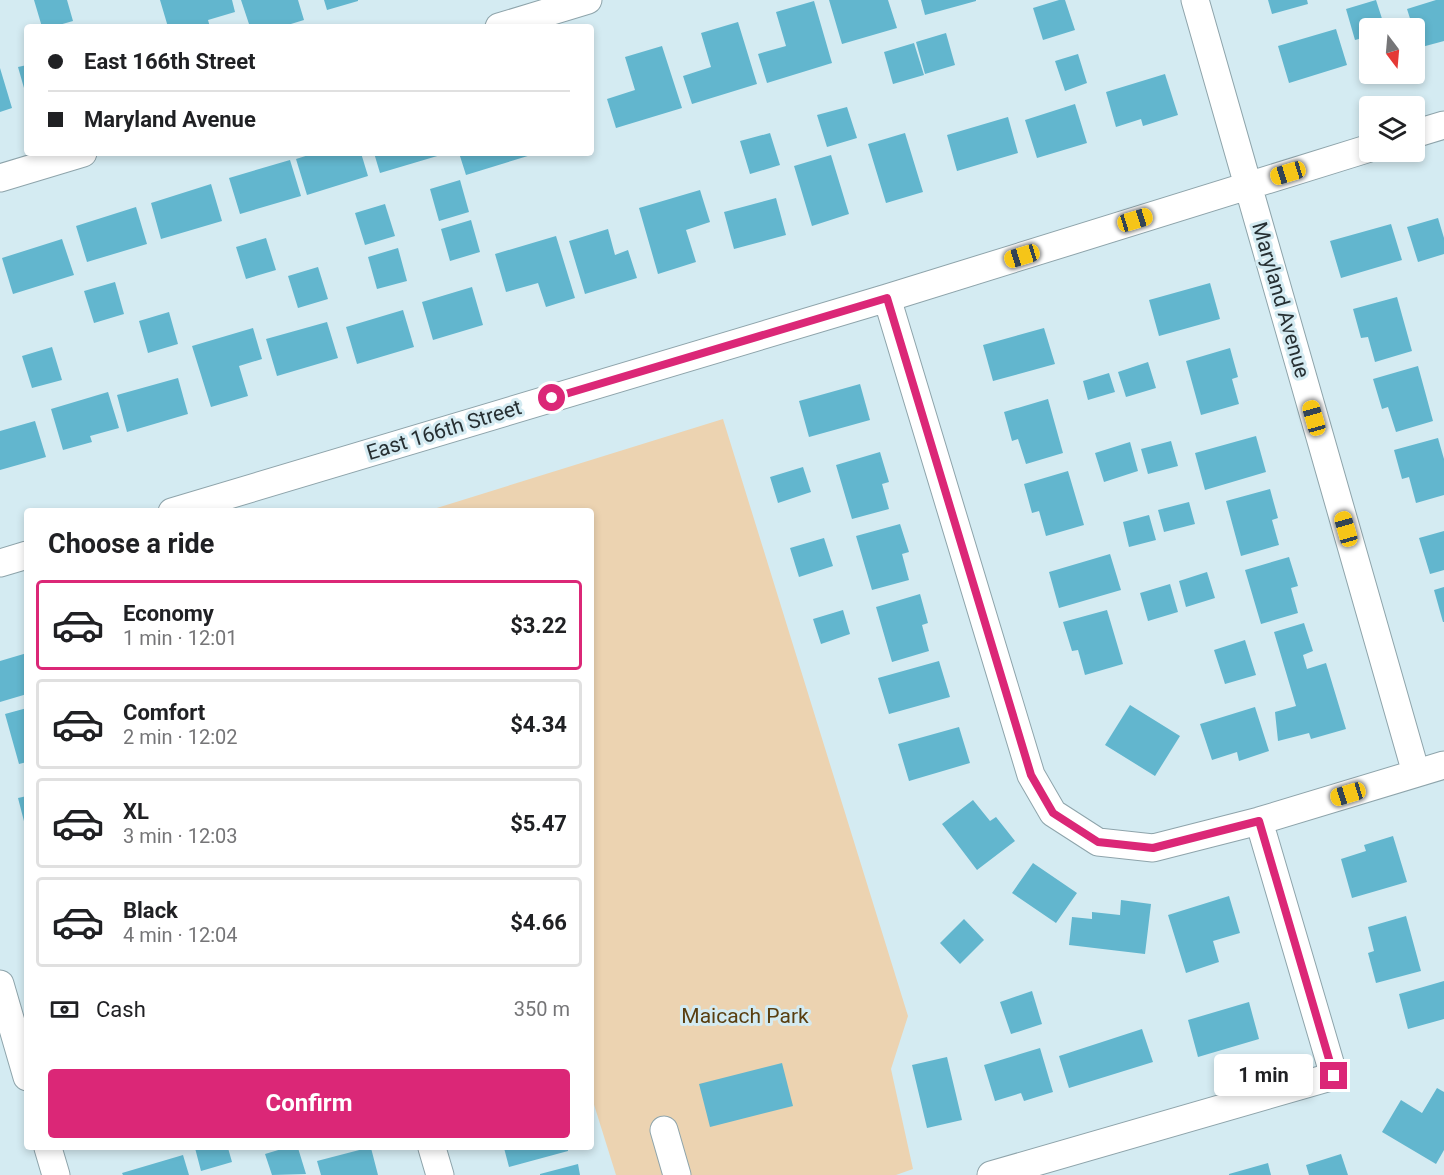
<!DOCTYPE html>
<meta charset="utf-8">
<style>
body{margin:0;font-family:Roboto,sans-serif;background:#f6f6f6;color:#202124;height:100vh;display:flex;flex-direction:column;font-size:22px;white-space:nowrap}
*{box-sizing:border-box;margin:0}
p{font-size:20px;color:#757577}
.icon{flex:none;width:33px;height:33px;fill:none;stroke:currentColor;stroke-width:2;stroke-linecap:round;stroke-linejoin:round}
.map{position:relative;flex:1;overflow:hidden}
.side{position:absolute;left:24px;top:508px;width:570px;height:642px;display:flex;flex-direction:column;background:#fff;border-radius:6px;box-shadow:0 3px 9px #0003}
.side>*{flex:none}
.guide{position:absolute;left:24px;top:24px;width:570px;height:132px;border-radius:6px;box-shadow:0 3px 9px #0003;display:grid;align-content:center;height:132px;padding:0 24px;background:#fff}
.needle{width:39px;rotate:164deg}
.buttons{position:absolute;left:1359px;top:18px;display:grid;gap:12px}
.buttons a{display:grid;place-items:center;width:66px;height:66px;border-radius:6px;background:#fff;box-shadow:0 3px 9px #0003;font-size:30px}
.end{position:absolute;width:27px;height:27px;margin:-14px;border:8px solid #db2777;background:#fff;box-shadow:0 0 0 3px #fff}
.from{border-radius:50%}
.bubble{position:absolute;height:42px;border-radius:6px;background:#fff;box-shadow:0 3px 9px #0003;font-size:20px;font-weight:700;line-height:42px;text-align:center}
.car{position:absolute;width:18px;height:36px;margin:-18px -9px;border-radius:8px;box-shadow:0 0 4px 2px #0007;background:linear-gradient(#f5c518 24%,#345 0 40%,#f5c518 0 76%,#345 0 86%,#f5c518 0)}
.guide b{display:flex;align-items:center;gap:21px;height:57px;font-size:22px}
.guide b+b{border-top:2px solid #e0e0e0}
.guide i{width:15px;height:15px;background:#202124}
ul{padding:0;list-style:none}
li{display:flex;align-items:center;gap:18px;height:90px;margin:0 12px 9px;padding:0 12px;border:3px solid #e0e0e0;border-radius:6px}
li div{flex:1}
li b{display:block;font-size:22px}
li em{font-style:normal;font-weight:700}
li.active{border-color:#db2777}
li>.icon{width:54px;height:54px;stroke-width:1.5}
h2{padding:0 24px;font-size:27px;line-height:72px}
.pay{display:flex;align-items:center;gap:15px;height:66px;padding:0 24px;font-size:22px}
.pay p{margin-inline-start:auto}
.action{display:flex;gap:12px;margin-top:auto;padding:12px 24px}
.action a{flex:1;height:69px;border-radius:6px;background:#db2777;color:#fff;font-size:24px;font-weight:700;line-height:69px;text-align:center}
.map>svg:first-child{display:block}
.green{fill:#ecd3b1}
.building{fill:#62b6ce}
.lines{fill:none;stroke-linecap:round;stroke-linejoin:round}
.minor-casing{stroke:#8ea4ab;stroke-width:29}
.minor{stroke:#fff;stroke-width:27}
.route{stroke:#db2777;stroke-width:8}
.labels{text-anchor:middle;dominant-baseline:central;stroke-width:6;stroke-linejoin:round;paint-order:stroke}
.street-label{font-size:21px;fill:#262f32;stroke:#d4ebf2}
.park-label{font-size:21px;fill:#593e10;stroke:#d4ebf2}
</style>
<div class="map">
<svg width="1444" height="1175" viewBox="0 0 1444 1175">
<rect width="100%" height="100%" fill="#d4ebf2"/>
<path class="green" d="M 723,419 L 908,1016 L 891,1069 L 913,1169 L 896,1175 L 616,1175 L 591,1095 L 591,512 L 424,512 Z"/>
<path class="building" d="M 34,0 L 67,0 L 73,21 L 52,27 L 42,27 Z
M 160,0 L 232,0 L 235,12 L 208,20 L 210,27 L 168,27 Z
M 241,0 L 298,0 L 304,20 L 281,27 L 250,27 Z
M 324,0 L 358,0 L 358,1 L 327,10 Z
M 829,0 L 888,0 L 897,28 L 842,44 Z
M 921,0 L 976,0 L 976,1 L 925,15 Z
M 1059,0 L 1065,0 L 1075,30 L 1043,40 L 1033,8 Z
M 1268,0 L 1307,0 L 1308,4 L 1272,14 Z
M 1376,0 L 1385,28 L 1370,28 L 1370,36 L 1355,40 L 1346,9 Z
M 1436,0 L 1444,0 L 1444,41 L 1418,48 L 1414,28 L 1413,28 L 1407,9 Z
M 814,1 L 832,63 L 767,83 L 758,54 L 786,46 L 776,12 Z
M 738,22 L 757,84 L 692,104 L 683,76 L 711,67 L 701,33 Z
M 1336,29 L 1347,65 L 1289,83 L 1278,46 Z
M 946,33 L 955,65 L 925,74 L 916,42 Z
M 914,43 L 924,75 L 893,84 L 884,52 Z
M 662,46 L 682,108 L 616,128 L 607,99 L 635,90 L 625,57 Z
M 1078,54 L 1087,83 L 1065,91 L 1055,61 Z
M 27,65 L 27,95 L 26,95 L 18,67 Z
M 0,68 L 12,108 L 0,112 Z
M 1165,74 L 1178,115 L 1143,126 L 1141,119 L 1116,127 L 1106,92 Z
M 1075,104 L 1087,143 L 1037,158 L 1025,120 Z
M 847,107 L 857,138 L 827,147 L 817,115 Z
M 1008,117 L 1018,153 L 957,171 L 947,135 Z
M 770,133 L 780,165 L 750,174 L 740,141 Z
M 905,133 L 923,192 L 886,203 L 868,144 Z
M 315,153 L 361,153 L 368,176 L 307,195 L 296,159 Z
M 374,153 L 444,153 L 444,154 L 380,173 Z
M 459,153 L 530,153 L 531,155 L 466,175 Z
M 831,155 L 849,214 L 812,226 L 794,166 Z
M 290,160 L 301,196 L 240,214 L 229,178 Z
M 460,180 L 469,212 L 439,221 L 430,189 Z
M 211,184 L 222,221 L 161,239 L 151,203 Z
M 700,190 L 710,222 L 686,230 L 696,262 L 658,274 L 639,208 Z
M 776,198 L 786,235 L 734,249 L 724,212 Z
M 385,204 L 395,236 L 365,245 L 355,213 Z
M 136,207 L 147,244 L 87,262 L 76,226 Z
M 1438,218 L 1444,238 L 1444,254 L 1418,262 L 1407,227 Z
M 471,220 L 480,252 L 450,261 L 441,229 Z
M 1391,224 L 1402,260 L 1341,278 L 1330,241 Z
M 608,229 L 615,255 L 628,250 L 637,278 L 585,294 L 569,241 Z
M 556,236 L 575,298 L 546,307 L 538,283 L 506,292 L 495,254 Z
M 266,238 L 276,270 L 246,279 L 236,247 Z
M 62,239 L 74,275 L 13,294 L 2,258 Z
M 398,248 L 407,281 L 377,289 L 368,257 Z
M 318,267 L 328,299 L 298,308 L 288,276 Z
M 115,282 L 124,314 L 94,323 L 84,291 Z
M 1210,283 L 1220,319 L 1159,336 L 1149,300 Z
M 472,287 L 483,325 L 433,340 L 422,302 Z
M 1397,297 L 1412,351 L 1375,362 L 1368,337 L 1361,338 L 1353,309 Z
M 403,310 L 414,347 L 357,364 L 346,327 Z
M 169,312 L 178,344 L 148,353 L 139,321 Z
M 327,322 L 338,358 L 277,376 L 266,339 Z
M 253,328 L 262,359 L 239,366 L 248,396 L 211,407 L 192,346 Z
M 1044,328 L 1055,364 L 993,381 L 983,345 Z
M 52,347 L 62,380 L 32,388 L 22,356 Z
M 1230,348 L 1238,377 L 1232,379 L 1239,404 L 1201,415 L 1186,361 Z
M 1148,362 L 1156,388 L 1126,397 L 1118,372 Z
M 1418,366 L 1433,421 L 1396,432 L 1388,407 L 1382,409 L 1373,379 Z
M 1109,373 L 1115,392 L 1088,400 L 1083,381 Z
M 178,378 L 188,414 L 127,432 L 117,395 Z
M 860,384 L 870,420 L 809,437 L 799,401 Z
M 108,392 L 119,428 L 90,436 L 92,442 L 63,450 L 51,409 Z
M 1048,399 L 1063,453 L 1026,464 L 1018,439 L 1012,441 L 1004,412 Z
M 35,421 L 46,457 L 0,470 L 0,431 Z
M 1256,436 L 1266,472 L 1205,490 L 1195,453 Z
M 1438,438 L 1444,459 L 1444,495 L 1416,503 L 1409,477 L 1402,479 L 1394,450 Z
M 1171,441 L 1178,466 L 1148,474 L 1141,449 Z
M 1130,442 L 1138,471 L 1104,482 L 1095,453 Z
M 880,452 L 889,482 L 882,484 L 889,509 L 852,519 L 836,465 Z
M 803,467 L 811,492 L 778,503 L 770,477 Z
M 1068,471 L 1084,525 L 1046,536 L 1039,511 L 1032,513 L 1024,484 Z
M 1270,489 L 1278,518 L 1272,520 L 1279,545 L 1241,556 L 1226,501 Z
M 1189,502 L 1195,524 L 1164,532 L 1158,510 Z
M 1149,515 L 1156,540 L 1129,547 L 1123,522 Z
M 900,524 L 909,552 L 902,554 L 909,580 L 872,590 L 856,536 Z
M 1444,531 L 1444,570 L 1430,574 L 1419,538 Z
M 824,538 L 833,566 L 799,577 L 790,548 Z
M 1110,554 L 1121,590 L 1059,608 L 1049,572 Z
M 1289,557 L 1298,586 L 1291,588 L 1298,613 L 1261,624 L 1245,570 Z
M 1207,572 L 1215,598 L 1186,607 L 1179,581 Z
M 1170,584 L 1178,612 L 1148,621 L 1140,593 Z
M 1444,587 L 1444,622 L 1443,622 L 1434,590 Z
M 920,594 L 928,623 L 922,625 L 929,651 L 892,662 L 876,607 Z
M 843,610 L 850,634 L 821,644 L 813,619 Z
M 1107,610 L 1123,664 L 1085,675 L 1078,650 L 1072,651 L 1063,622 Z
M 1304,623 L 1313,651 L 1303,655 L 1307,669 L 1326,663 L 1346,729 L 1311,739 L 1309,733 L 1278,741 L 1275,712 L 1296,706 L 1274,632 Z
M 1245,640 L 1256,675 L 1225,684 L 1214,650 Z
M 27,653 L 27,694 L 0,702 L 0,661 Z
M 939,661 L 950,697 L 889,714 L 878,678 Z
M 1130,705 L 1180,736 L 1155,776 L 1105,745 Z
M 1255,707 L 1269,751 L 1239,761 L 1237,752 L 1212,760 L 1200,724 Z
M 27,708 L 27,762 L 19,764 L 5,714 Z
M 959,727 L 970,763 L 909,781 L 898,744 Z
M 27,796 L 27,829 L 26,829 L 18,798 Z
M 973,800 L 990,821 L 996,817 L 1015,841 L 977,870 L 942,824 Z
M 1393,836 L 1407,882 L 1352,898 L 1341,859 L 1366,851 L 1364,845 Z
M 1033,863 L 1077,893 L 1056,923 L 1012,893 Z
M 1229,896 L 1240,933 L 1213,941 L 1219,962 L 1186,973 L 1168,915 Z
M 1121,900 L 1151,904 L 1145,954 L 1069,945 L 1072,917 L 1092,919 L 1092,912 L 1120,915 Z
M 1406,916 L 1421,971 L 1376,983 L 1368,953 L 1374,951 L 1368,927 Z
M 964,919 L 984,940 L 960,964 L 940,943 Z
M 1444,981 L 1444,1019 L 1408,1029 L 1399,994 Z
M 1032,991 L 1042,1024 L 1011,1034 L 1000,1002 Z
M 1249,1002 L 1259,1039 L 1198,1057 L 1188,1020 Z
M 1142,1029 L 1153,1062 L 1069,1088 L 1059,1056 Z
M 1040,1048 L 1053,1092 L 1024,1101 L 1021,1093 L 995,1101 L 984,1065 Z
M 947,1057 L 962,1120 L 927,1128 L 912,1065 Z
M 782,1063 L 793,1106 L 710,1127 L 699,1084 Z
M 1437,1088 L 1444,1092 L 1444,1150 L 1436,1164 L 1382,1132 L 1401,1100 L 1422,1113 Z
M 195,1148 L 228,1148 L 232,1162 L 201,1171 Z
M 285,1148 L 298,1148 L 306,1174 L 272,1175 L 265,1154 Z
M 367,1148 L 371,1148 L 378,1175 L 321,1175 L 317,1161 Z
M 504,1148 L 568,1148 L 568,1151 L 509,1167 Z
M 1341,1154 L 1348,1175 L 1309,1175 L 1306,1165 Z
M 183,1155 L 189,1175 L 123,1175 L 122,1173 Z
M 1268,1163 L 1271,1175 L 1229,1175 L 1229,1174 Z
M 578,1164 L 580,1175 L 540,1175 L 540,1174 Z"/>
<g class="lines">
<defs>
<path id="minor" d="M 1195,0 L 1416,773
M 499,27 L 588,0
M 1414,134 L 1444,125
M 0,178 L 83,153
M 887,298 L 1031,775 L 1053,813 L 1098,842 L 1153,848 L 1259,821 L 1444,765
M 172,512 L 887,298 L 1370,148
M 0,563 L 27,555
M 0,984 L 27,1077
M 664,1130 L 677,1175
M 48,1148 L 56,1175
M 432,1148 L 440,1175
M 991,1175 L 1334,1076 L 1259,821"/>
</defs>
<use href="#minor" class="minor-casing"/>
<use href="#minor" class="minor"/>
</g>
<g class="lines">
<path class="route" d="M 552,398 L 887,298 L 1031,775 L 1053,813 L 1098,842 L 1153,848 L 1259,821 L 1334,1076"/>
</g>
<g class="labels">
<g class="street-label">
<text transform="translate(1281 300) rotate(74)">Maryland Avenue</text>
<text transform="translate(444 430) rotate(-17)">East 166th Street</text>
</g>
<g class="park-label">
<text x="745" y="1016">Maicach Park</text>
</g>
</g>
</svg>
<div class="buttons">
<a><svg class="needle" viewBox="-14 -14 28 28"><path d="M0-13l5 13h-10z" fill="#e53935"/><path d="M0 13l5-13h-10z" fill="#757577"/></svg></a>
<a><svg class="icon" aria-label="layers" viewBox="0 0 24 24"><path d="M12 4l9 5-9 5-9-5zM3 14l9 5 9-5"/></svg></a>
</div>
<i class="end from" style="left:552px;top:398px"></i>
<i class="end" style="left:1334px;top:1076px"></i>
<div class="bubble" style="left:1214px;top:1054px;width:99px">1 min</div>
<i class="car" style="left:1288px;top:173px;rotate:253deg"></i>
<i class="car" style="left:1135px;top:220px;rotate:73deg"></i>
<i class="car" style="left:1022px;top:256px;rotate:253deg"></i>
<i class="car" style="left:1314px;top:418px;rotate:344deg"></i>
<i class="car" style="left:1346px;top:529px;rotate:344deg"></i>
<i class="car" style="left:1348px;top:794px;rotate:253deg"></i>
<div class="guide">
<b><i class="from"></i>East 166th Street</b>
<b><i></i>Maryland Avenue</b>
</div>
<section class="side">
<h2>Choose a ride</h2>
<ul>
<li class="active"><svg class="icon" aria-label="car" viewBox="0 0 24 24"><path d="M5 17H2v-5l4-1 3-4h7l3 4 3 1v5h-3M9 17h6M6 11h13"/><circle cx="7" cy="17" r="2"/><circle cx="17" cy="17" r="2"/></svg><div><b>Economy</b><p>1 min · 12:01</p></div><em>$3.22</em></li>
<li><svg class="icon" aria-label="car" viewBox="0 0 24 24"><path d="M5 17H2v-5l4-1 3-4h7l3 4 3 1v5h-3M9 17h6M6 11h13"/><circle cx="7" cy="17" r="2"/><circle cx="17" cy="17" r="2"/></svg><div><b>Comfort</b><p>2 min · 12:02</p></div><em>$4.34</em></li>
<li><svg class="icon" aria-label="car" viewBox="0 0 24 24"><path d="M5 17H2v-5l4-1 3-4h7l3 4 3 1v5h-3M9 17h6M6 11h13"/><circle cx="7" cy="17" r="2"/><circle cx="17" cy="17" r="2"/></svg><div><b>XL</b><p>3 min · 12:03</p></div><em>$5.47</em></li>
<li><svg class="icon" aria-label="car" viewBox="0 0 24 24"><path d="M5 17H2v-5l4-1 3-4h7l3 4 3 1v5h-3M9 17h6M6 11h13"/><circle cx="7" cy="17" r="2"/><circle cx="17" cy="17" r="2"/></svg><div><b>Black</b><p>4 min · 12:04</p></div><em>$4.66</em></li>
</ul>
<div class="pay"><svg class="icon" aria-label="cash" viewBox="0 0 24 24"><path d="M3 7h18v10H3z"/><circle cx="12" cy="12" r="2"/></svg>Cash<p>350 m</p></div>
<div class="action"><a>Confirm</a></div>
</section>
</div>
